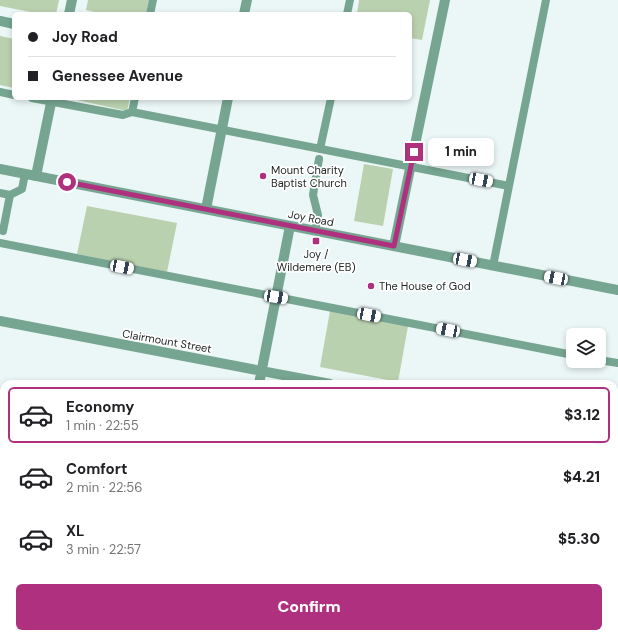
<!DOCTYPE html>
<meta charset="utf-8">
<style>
body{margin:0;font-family:"DM Sans",sans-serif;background:#f2f2f2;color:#202124;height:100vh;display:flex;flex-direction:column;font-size:15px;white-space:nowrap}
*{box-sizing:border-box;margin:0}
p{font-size:13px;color:#757577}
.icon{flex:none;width:22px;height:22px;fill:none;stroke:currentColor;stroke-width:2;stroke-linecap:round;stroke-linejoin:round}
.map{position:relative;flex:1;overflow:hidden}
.details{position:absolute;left:0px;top:380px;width:618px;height:258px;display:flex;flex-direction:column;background:#fff;border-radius:12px 12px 0 0;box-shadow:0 2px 6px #0003}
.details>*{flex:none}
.guide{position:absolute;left:12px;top:12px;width:400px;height:88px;border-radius:6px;box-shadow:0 2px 6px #0003;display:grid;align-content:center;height:88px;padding:0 16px;background:#fff}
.controls{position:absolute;left:566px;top:328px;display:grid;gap:8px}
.controls a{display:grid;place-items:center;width:40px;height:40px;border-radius:6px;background:#fff;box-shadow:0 2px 6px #0003;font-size:20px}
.end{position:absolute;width:18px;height:18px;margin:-9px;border:5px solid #ae307f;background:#fff;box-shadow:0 0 0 2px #fff}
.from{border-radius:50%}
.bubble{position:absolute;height:28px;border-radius:6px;background:#fff;box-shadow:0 2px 6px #0003;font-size:13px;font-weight:800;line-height:28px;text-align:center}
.car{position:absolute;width:12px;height:24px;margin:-12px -6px;border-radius:5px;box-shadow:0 0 3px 1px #0007;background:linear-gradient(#fff 24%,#345 0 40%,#fff 0 76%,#345 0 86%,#fff 0)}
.guide b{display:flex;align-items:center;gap:14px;height:38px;font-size:15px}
.guide b+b{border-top:1px solid #e0e0e0}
.guide i{width:10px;height:10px;background:#202124}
ul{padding:7px 0 0;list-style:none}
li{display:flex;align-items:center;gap:12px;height:56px;margin:0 8px 6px;padding:0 8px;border:2px solid transparent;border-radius:6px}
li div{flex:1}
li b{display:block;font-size:15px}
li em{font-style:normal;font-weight:800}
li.on{border-color:#ae307f}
li>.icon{width:36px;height:36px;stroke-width:1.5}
.cta{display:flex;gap:8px;margin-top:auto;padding:8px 16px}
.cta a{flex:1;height:46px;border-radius:6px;background:#ae307f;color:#fff;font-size:16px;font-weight:800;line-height:46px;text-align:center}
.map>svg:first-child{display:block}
.green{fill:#bad1af}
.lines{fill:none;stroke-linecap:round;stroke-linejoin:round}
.service{stroke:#76a591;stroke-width:8}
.minor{stroke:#76a591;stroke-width:10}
.tertiary{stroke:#76a591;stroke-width:10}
.route{stroke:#ae307f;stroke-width:5}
.poi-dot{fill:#ae307f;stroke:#fff;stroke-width:1.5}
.labels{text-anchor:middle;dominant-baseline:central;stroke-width:3.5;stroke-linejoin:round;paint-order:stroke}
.poi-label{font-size:11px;fill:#232727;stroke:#fff;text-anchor:start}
.street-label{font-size:11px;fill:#232727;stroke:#fff}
</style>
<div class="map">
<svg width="618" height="638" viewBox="0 0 618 638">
<rect width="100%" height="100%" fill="#ebf6f6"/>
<path class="green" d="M 0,0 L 59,0 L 56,14 L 41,14 L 0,6 Z
M 88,0 L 149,0 L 146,14 L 103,14 L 86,10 Z
M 359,0 L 430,0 L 422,40 L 410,38 L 410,14 L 357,14 Z
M 0,36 L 14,39 L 14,88 L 0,85 Z
M 68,98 L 130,98 L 127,111 Z
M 364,164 L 393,169 L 383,226 L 354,221 Z
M 87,206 L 177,223 L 167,272 L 77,254 Z
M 330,311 L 408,326 L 398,382 L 320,367 Z
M 614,610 L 618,611 L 618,638 L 593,638 L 594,634 L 614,634 Z
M 229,634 L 300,634 L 299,638 L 229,638 Z
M 323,634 L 370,634 L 369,638 L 322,638 Z"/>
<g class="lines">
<path class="service" d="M 150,14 L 153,0
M 347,14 L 350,0
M 0,92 L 14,95
M 32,98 L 123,115 L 132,112 L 509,186
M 132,112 L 135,98
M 320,149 L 331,98
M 0,193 L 10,195
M 3,231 L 10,195 L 22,189 L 25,174
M 315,231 L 318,215 L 313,195 L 319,159
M 0,243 L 573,355
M 493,266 L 546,0
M 599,360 L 618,363
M 0,398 L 4,399
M 614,518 L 618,519
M 0,553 L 4,554
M 407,634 L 427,638"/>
<path class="minor" d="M 69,14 L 72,0
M 244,14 L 247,0
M 0,21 L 14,24
M 36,176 L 52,98
M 206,209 L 228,98
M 394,246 L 445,0
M 0,321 L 330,384
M 259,384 L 290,226
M 614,438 L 618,439
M 0,476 L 4,476
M 614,594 L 618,594
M 0,636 L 9,638
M 208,638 L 209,634"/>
<path class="tertiary" d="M 0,169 L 618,290"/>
</g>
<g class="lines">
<path class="route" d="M 67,182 L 394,246 L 414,152"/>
</g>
<g class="poi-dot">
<circle cx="263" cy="176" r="4"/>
<rect x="312" y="237" width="8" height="8" rx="2"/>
<circle cx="371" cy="286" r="4"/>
</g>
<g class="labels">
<g class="poi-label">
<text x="271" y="170">Mount Charity<tspan x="271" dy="13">Baptist Church</tspan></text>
<text x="316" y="254" text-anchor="middle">Joy /<tspan x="316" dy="13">Wildemere (EB)</tspan></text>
<text x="379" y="286">The House of God</text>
</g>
<g class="street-label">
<text transform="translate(311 218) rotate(11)">Joy Road</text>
<text transform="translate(167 341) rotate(10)">Clairmount Street</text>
</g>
</g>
</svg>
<div class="controls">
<a><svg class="icon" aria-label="layers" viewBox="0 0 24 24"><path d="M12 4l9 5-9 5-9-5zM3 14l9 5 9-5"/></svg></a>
</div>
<i class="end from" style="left:67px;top:182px"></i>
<i class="end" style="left:414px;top:152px"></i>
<div class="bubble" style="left:428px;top:138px;width:66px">1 min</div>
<i class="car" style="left:481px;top:180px;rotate:101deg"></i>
<i class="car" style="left:465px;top:260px;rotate:101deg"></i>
<i class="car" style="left:122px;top:267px;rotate:101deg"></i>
<i class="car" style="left:556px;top:278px;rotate:281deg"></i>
<i class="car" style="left:276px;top:297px;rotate:100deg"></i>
<i class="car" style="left:369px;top:315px;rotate:101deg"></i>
<i class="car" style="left:448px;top:330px;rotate:281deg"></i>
<div class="guide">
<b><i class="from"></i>Joy Road</b>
<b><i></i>Genessee Avenue</b>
</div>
<section class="details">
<ul>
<li class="on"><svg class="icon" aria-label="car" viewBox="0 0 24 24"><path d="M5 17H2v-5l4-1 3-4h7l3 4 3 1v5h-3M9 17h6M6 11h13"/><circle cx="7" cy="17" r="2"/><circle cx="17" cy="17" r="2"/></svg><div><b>Economy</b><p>1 min · 22:55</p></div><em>$3.12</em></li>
<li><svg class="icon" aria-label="car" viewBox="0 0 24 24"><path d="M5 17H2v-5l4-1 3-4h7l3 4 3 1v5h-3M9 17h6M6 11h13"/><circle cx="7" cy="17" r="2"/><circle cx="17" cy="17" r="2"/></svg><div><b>Comfort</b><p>2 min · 22:56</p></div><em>$4.21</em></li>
<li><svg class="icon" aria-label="car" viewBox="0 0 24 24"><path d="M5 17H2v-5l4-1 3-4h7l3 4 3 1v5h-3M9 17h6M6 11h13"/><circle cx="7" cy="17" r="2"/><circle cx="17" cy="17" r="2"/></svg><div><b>XL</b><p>3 min · 22:57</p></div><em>$5.30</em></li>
</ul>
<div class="cta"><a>Confirm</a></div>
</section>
</div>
